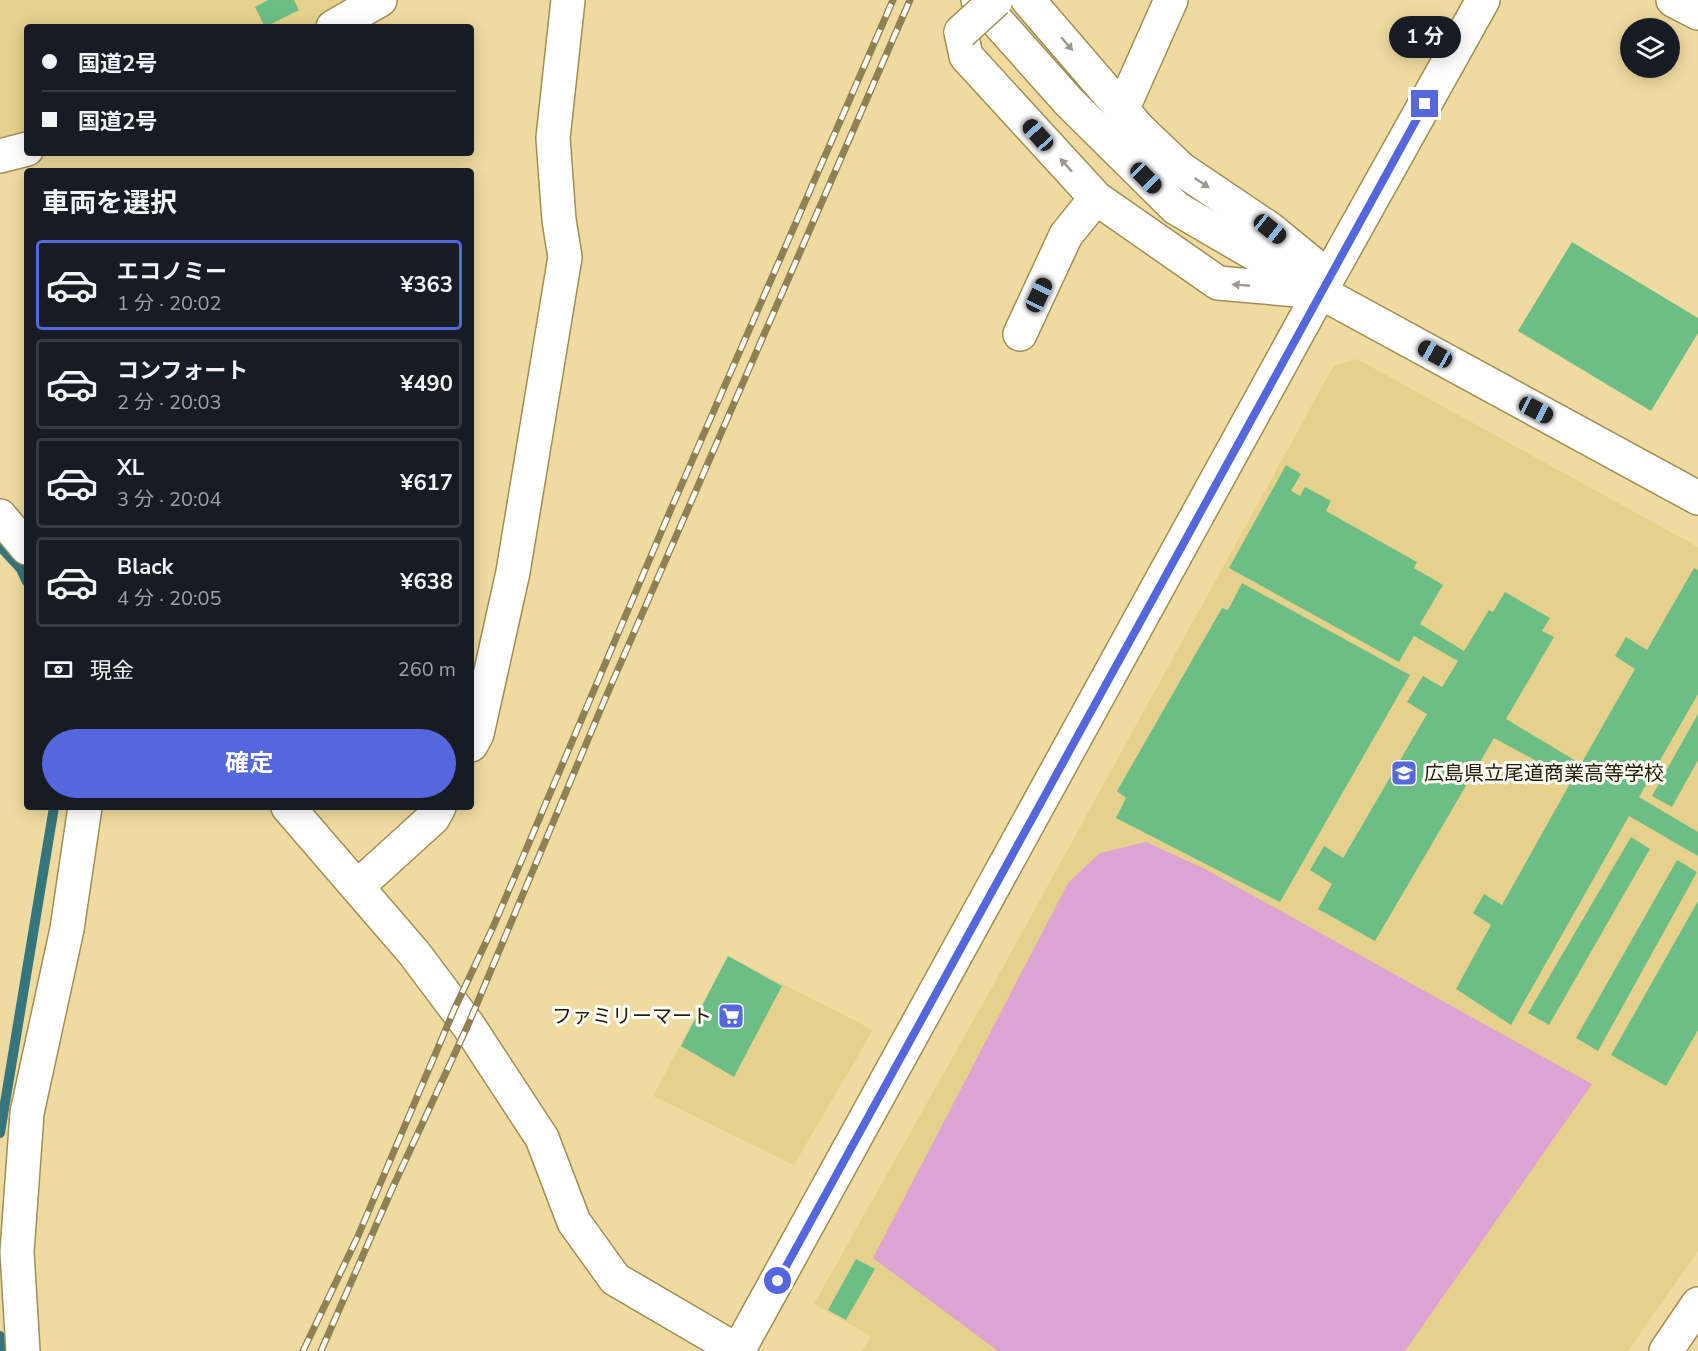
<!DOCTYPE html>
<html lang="ja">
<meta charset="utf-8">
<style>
body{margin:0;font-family:"Nunito Sans","Noto Sans JP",sans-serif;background:#20242c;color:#f1f3f6;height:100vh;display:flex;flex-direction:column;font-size:22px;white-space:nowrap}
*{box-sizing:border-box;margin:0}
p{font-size:20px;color:#9ea1a6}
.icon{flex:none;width:33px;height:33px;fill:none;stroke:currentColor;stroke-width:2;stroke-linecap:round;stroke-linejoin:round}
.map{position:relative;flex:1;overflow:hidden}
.drawer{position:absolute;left:24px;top:168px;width:450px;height:642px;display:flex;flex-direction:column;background:#171b24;border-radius:6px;box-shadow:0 3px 15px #0003}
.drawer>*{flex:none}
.hud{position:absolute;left:24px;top:24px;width:450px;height:132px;border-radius:6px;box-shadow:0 3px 15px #0003;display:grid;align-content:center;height:132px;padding:0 18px;background:#171b24}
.tools{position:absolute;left:1620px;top:18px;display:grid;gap:12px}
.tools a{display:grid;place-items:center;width:60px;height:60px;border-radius:50%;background:#171b24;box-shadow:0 3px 15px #0003;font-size:30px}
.end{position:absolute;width:27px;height:27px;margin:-14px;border:8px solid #5467dd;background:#fff;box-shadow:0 0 0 3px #fff}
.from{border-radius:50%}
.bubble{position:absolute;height:42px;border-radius:21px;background:#171b24;box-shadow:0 3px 15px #0003;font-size:20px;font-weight:700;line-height:42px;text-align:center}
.car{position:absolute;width:18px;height:36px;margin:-18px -9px;border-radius:8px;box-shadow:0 0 4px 2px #0007;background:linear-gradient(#222 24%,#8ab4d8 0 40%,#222 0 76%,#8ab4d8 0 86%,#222 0)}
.hud b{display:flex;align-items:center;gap:21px;height:57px;font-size:22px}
.hud b+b{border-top:2px solid #363941}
.hud i{width:15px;height:15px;background:#f1f3f6}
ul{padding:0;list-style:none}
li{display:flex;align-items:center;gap:18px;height:90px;margin:0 12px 9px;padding:0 6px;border:3px solid #363941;border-radius:6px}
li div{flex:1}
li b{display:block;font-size:22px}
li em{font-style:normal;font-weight:700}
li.on{border-color:#5467dd}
li>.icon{width:54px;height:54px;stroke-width:1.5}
h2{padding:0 18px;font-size:27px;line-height:72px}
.pay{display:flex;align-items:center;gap:15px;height:66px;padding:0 18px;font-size:22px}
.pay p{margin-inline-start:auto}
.action{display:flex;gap:12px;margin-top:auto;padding:12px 18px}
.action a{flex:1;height:69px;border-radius:36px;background:#5467dd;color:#fff;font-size:24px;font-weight:700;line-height:69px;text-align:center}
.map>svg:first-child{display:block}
.built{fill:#e6d18c}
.green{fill:#dda3d3}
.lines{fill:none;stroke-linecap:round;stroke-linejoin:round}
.stream{stroke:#35767c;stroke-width:10}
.building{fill:#6dbe86}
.minor-casing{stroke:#a08e54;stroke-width:36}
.tertiary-casing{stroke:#a08e54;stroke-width:36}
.trunk-casing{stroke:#a08e54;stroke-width:36}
.minor{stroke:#fff;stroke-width:33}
.tertiary{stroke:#fff;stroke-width:33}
.trunk{stroke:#fff;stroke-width:33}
.rail-casing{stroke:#8f8156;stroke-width:7}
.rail{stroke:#fffdf7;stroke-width:4.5;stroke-dasharray:14;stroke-linecap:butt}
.minor-bridge-casing{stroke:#a08e54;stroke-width:36;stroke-linecap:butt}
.minor-bridge{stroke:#fff;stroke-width:33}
.oneway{fill:#9c988e}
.route{stroke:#5467dd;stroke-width:8}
.labels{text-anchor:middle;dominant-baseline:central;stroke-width:6;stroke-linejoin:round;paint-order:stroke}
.poi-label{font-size:20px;fill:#231b04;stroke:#fffdf7;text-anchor:start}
</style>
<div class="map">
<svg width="1698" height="1351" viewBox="0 0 1698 1351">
<rect width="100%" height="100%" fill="#efdb9f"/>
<path class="built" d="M 0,0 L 357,0 L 308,27 L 27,27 L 27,140 L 0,148 Z
M 1357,359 L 1698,547 L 1698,1251 L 1628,1351 L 862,1351 L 871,1336 L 814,1304 L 996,980 L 1328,376 L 1334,366 Z
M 728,956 L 873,1030 L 794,1165 L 653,1096 Z"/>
<path class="green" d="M 1146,842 L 1207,870 L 1592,1084 L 1405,1351 L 998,1351 L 873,1258 L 1068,883 L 1100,853 Z"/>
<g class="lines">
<path class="stream" d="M 0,546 L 21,569 L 27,582
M 0,1133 L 54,807
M 0,1336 L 2,1351"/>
</g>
<path class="building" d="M 268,0 L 294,0 L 299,10 L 265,27 L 255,7 Z
M 1572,242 L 1698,318 L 1698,333 L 1651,411 L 1518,331 Z
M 1286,465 L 1301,474 L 1291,491 L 1300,496 L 1305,487 L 1331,501 L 1326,511 L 1417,562 L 1414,568 L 1443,585 L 1420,624 L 1464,651 L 1489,610 L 1493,612 L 1505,592 L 1550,618 L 1542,631 L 1554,637 L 1506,719 L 1581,764 L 1635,669 L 1615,656 L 1626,637 L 1647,650 L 1694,568 L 1698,570 L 1698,694 L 1639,797 L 1698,832 L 1698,856 L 1629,816 L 1511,1025 L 1456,989 L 1491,925 L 1473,913 L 1484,894 L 1502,905 L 1572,780 L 1494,738 L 1375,941 L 1318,909 L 1332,884 L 1310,870 L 1324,846 L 1343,858 L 1427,714 L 1407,702 L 1423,676 L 1442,687 L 1458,661 L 1414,636 L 1399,662 L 1229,568 Z
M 1242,583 L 1410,675 L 1280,902 L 1116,818 L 1126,798 L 1117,791 L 1222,608 L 1228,610 Z
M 1698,714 L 1698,760 L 1672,807 L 1652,796 Z
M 1631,837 L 1650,849 L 1549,1025 L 1528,1013 Z
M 1677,860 L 1697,872 L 1598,1051 L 1576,1038 Z
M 1698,901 L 1698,1030 L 1666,1086 L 1611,1055 Z
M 728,956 L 782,986 L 734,1077 L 681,1046 Z
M 856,1259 L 875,1269 L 846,1320 L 828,1310 Z"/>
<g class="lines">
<defs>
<path id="minor" d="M 1673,0 L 1698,13
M 333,27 L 380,0
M 961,32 L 966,56 L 1096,198 L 1218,283 L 1320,292 L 1315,266 L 1270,229 L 1181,169 L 1139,129 L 1028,0
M 1123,108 L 1171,0
M 0,156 L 27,149
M 1020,334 L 1066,235 L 1096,198
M 0,516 L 27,548
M 471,745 L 477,734 L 513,572 L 565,257 L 559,220 L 553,138 L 568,0
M 288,807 L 414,953 L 468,1025 L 542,1138 L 574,1222 L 615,1279 L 738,1351
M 357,887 L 433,818 L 439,807
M 23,1351 L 17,1252 L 27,1113 L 67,929 L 85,807
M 1666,1351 L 1698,1304"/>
<path id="tertiary" d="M 978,0 L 1069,102 L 1176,208 L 1320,292 L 1698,498"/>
<path id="trunk" d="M 738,1351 L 1320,292 L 1483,0"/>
</defs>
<use href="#minor" class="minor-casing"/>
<use href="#tertiary" class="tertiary-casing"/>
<use href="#trunk" class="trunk-casing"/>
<use href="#minor" class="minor"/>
<use href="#tertiary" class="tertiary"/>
<use href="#trunk" class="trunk"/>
<defs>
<path id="rail" d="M 303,1351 L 358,1236 L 454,1010 L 494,925 L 671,509 L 893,0
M 321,1351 L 392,1189 L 468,1025 L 605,699 L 910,0"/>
</defs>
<use href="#rail" class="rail-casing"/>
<use href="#rail" class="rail"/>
<defs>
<path id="minor-bridge" d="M 961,32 L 996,0"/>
</defs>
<use href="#minor-bridge" class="minor-bridge-casing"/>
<use href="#minor-bridge" class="minor-bridge"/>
</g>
<defs><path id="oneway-solid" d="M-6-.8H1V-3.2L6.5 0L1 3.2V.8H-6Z" transform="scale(1.5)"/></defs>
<g class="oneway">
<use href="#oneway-solid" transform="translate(1067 44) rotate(49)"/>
<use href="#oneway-solid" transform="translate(1066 165) rotate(-132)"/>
<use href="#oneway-solid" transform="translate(1202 183) rotate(34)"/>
<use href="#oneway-solid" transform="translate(1241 285) rotate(-175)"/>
</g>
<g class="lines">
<path class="route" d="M 778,1281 L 1425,104"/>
</g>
<defs>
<symbol id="school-square" viewBox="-11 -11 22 22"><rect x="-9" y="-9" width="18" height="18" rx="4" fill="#5467dd" stroke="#fffdf7"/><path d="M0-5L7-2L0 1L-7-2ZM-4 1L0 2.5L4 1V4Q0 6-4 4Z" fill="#fff"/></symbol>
<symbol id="supermarket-square" viewBox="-11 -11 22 22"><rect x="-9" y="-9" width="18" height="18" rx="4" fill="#5467dd" stroke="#fffdf7"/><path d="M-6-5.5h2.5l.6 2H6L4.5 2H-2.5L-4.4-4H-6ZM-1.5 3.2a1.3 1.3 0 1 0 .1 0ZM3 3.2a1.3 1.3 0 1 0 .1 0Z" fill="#fff"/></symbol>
</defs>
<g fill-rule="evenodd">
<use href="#school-square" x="1389" y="758" width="30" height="30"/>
<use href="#supermarket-square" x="716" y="1001" width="30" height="30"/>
</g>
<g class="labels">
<g class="poi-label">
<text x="1424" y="773">広島県立尾道商業高等学校</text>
<text x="712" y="1016" text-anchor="end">ファミリーマート</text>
</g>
</g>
</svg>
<div class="tools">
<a><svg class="icon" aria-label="layers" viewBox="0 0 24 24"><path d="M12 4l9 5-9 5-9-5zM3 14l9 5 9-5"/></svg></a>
</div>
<i class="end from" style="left:778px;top:1281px"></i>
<i class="end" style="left:1425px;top:104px"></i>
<div class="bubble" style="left:1389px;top:16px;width:72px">1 分</div>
<i class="car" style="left:1038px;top:135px;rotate:318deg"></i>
<i class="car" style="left:1146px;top:178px;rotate:135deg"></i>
<i class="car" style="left:1270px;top:229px;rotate:129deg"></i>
<i class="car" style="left:1039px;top:295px;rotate:25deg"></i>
<i class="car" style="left:1435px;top:354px;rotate:299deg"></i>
<i class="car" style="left:1536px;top:410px;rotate:118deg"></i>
<div class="hud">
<b><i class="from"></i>国道2号</b>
<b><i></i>国道2号</b>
</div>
<section class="drawer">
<h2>車両を選択</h2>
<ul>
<li class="on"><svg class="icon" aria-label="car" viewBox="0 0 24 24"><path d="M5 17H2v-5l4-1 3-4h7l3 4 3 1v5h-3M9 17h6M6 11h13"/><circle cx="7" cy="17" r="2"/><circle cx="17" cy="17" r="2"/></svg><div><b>エコノミー</b><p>1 分 · 20:02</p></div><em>¥363</em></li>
<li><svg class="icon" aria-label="car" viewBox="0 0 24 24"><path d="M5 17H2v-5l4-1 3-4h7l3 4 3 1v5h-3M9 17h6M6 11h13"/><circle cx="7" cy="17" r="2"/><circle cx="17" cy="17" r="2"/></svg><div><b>コンフォート</b><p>2 分 · 20:03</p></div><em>¥490</em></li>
<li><svg class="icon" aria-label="car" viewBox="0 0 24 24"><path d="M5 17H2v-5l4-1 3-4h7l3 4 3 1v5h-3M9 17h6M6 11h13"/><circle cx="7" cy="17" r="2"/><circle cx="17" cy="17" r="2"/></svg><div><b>XL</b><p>3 分 · 20:04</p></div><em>¥617</em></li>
<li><svg class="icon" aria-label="car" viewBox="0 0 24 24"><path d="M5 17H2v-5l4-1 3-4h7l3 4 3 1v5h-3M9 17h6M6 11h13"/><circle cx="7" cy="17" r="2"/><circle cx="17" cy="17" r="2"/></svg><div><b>Black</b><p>4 分 · 20:05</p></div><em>¥638</em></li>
</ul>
<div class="pay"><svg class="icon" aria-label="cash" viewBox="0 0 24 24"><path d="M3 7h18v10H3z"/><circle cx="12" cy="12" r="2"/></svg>現金<p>260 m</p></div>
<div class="action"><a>確定</a></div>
</section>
</div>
